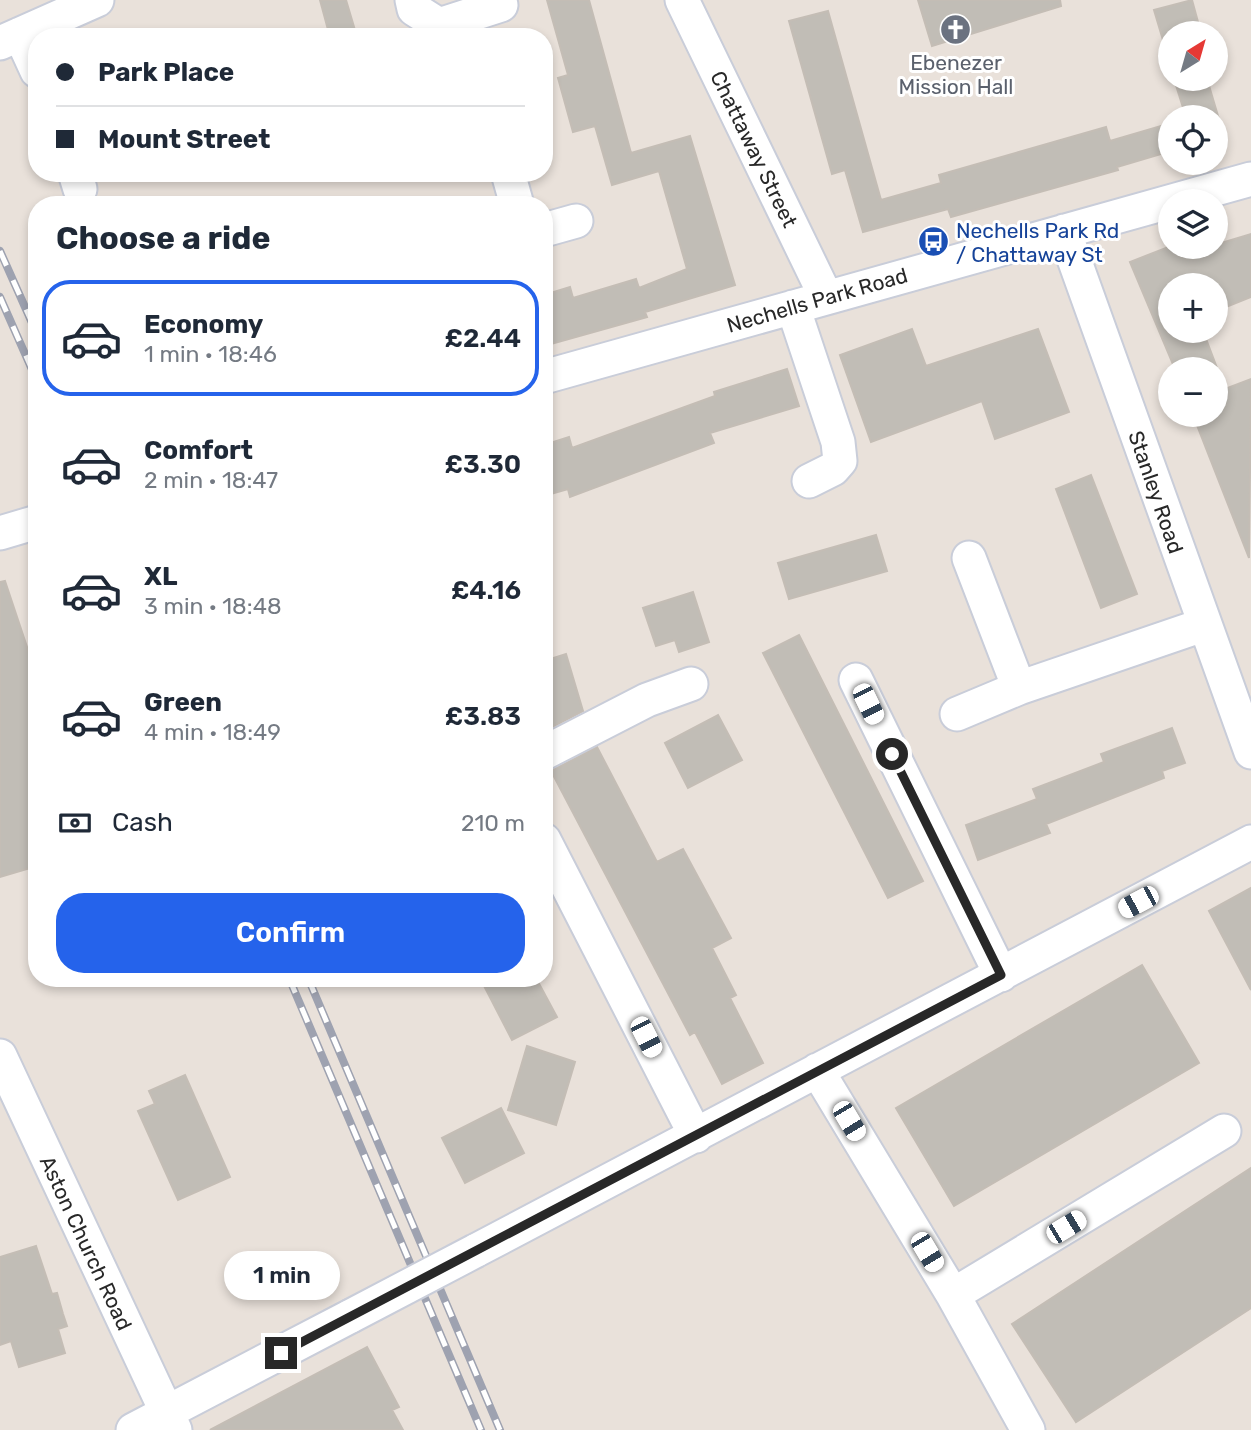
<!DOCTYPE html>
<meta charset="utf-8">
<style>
body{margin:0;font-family:Rubik,sans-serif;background:#f6f6f7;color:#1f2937;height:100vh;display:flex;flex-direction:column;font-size:26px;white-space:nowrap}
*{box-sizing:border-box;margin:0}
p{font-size:23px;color:#747a83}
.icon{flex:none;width:38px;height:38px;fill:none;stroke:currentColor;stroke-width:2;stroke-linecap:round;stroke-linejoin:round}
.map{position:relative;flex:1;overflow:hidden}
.drawer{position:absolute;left:28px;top:196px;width:525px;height:791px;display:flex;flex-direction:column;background:#fff;border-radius:28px;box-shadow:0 4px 10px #0003}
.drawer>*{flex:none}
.top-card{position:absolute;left:28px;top:28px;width:525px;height:154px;border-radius:28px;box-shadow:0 4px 10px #0003;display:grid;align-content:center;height:154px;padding:0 28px;background:#fff}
.needle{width:46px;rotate:37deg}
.tools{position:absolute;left:1158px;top:21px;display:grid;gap:14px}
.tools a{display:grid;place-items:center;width:70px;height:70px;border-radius:50%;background:#fff;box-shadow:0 4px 10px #0003;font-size:35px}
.end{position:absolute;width:32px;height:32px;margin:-16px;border:9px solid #282828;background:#fff;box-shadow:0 0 0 4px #fff}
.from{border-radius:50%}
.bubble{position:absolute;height:49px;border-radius:24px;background:#fff;box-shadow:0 4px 10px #0003;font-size:23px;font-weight:600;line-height:49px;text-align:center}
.car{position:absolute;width:21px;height:42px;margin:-21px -10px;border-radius:9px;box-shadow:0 0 5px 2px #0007;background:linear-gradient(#fff 24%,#345 0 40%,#fff 0 76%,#345 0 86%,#fff 0)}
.top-card b{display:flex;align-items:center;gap:24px;height:66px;font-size:26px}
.top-card b+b{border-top:2px solid #e0e1e3}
.top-card i{width:18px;height:18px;background:#1f2937}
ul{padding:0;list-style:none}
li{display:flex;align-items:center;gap:21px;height:116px;margin:0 14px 10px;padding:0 14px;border:4px solid transparent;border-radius:28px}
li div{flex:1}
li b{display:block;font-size:26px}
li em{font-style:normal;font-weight:600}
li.selected{border-color:#2563eb}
li>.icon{width:63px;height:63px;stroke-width:1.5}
h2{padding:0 28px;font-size:32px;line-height:84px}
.pay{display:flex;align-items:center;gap:18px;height:77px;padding:0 28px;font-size:26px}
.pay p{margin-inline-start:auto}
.action{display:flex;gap:14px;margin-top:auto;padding:14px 28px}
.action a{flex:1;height:80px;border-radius:28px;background:#2563eb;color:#fff;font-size:28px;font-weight:600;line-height:80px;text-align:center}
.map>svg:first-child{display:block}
.building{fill:#c1bdb6;stroke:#c4bdb5;stroke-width:2}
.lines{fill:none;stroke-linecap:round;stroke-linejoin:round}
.minor-casing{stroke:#c9cdd9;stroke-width:37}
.minor{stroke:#fff;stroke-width:33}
.rail-casing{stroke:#9ea2b0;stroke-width:8}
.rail{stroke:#fff;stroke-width:5;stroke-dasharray:16;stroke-linecap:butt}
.minor-bridge-casing{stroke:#c9cdd9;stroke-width:37;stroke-linecap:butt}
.minor-bridge{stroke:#fff;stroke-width:33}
.route{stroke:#282828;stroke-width:9}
.labels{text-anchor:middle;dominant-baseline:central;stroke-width:6;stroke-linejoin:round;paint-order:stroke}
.worship-label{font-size:21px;fill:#5b616d;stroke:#fff}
.street-label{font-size:21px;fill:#282828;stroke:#fff}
.transit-label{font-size:21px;fill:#164399;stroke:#fff;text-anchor:start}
</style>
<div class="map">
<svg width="1251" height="1430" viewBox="0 0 1251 1430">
<rect width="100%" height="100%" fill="#e9e1da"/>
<path class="building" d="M 320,0 L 346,0 L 357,37 L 330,37 Z
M 547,0 L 589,0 L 631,153 L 690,136 L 735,285 L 645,312 L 647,317 L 544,346 L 544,295 L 570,287 L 573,298 L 636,279 L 639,288 L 687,269 L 659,171 L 612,185 L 595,126 L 573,132 L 558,78 L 568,75 Z
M 918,0 L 1060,0 L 1061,6 L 932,46 Z
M 1192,0 L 1201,33 L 1171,33 L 1171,67 L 1154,10 Z
M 828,11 L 881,200 L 941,183 L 939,175 L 1106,127 L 1110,141 L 1171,123 L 1171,151 L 1117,167 L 1118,170 L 951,217 L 948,209 L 863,232 L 845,170 L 832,174 L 789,21 Z
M 1174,79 L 1207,79 L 1224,136 L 1216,138 L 1216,117 L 1186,117 Z
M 1251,234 L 1251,297 L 1216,311 L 1216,285 L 1171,285 L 1171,331 L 1203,331 L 1225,389 L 1251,379 L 1249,558 L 1193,415 L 1216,415 L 1216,369 L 1175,369 L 1130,262 L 1171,246 L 1216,247 L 1216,239 L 1218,244 Z
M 912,329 L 926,366 L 1038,329 L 1069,412 L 995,439 L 982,401 L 871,442 L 840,355 Z
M 787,369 L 799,406 L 710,433 L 714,443 L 570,497 L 568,489 L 544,496 L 544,445 L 569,437 L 572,448 L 715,396 L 714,392 Z
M 1091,475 L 1137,594 L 1101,608 L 1056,489 Z
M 876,535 L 887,571 L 789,599 L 778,563 Z
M 5,581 L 37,677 L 37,866 L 0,877 L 0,582 Z
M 693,592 L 709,642 L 679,652 L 675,640 L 656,646 L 643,608 Z
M 799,635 L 923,881 L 888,898 L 763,653 Z
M 566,654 L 583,711 L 544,731 L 544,661 Z
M 718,715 L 742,760 L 688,788 L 665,743 Z
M 1172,728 L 1185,763 L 1162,771 L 1164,778 L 1046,824 L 1050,833 L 978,860 L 966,825 L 1037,799 L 1033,789 L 1104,762 L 1101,754 Z
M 597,747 L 657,862 L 683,849 L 731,938 L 712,948 L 736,995 L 730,998 L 763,1063 L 722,1084 L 695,1032 L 690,1035 L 551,771 Z
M 1251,888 L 1251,990 L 1209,911 Z
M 1142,965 L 1199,1063 L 954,1206 L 896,1108 Z
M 480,978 L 536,978 L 557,1017 L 512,1040 Z
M 527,1046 L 575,1062 L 556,1125 L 508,1110 Z
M 185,1075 L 230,1177 L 178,1200 L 138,1111 L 155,1104 L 149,1091 Z
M 501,1108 L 524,1153 L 465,1183 L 442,1138 Z
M 1251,1168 L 1251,1308 L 1076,1422 L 1012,1324 Z
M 36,1246 L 52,1294 L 57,1293 L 63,1314 L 67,1326 L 58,1329 L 65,1353 L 19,1367 L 11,1341 L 0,1345 L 0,1257 Z
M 367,1347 L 399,1407 L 392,1410 L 403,1430 L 210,1430 Z"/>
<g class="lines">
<defs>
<path id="minor" d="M 412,0 L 414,9 L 439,25 L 501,5
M 682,0 L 826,297
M 20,34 L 37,71
M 0,43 L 97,0
M 75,173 L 80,189
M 508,173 L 517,205
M 544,230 L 576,221
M 1064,231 L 1251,752
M 793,307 L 838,442 L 840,461 L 833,469 L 809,481
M 544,377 L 1251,179
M 0,533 L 37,522
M 969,558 L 1019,688
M 856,680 L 1001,975
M 957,714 L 1019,688 L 1203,625
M 544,753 L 647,700 L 691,684
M 544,840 L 696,1136
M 0,1056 L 175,1430
M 817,1070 L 953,1295 L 1028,1430
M 475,1251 L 1251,842
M 953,1295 L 1224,1131
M 133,1430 L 351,1316"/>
</defs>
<use href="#minor" class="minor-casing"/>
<use href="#minor" class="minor"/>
<defs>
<path id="rail" d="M 0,251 L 37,334
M 0,297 L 37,381
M 289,978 L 481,1430
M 308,978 L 500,1430"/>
</defs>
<use href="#rail" class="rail-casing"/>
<use href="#rail" class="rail"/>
<defs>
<path id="minor-bridge" d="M 351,1316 L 475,1251"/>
</defs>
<use href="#minor-bridge" class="minor-bridge-casing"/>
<use href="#minor-bridge" class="minor-bridge"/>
</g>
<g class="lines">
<path class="route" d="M 281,1353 L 1001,975 L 892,754"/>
</g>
<defs>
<symbol id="church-disc" viewBox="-11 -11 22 22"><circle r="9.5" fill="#6b7280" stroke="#fff"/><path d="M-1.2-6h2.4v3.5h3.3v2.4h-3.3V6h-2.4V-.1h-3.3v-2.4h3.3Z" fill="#fff"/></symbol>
<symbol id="bus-disc" viewBox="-11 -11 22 22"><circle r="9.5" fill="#1a4fb4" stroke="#fff"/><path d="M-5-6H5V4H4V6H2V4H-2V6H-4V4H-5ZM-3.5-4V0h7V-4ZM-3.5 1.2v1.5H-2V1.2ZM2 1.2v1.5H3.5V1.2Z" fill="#fff"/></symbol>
</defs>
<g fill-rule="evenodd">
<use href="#church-disc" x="938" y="12" width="35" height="35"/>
<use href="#bus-disc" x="916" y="224" width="35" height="35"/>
</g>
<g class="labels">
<g class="worship-label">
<text x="956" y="62">Ebenezer<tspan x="956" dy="24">Mission Hall</tspan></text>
</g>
<g class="street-label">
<text transform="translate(754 149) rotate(64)">Chattaway Street</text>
<text transform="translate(817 300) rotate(-16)">Nechells Park Road</text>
<text transform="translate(1156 492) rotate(71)">Stanley Road</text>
<text transform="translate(86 1243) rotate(65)">Aston Church Road</text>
</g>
<g class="transit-label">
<text x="956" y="230">Nechells Park Rd<tspan x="956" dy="24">/ Chattaway St</tspan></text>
</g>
</g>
</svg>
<div class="tools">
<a><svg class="needle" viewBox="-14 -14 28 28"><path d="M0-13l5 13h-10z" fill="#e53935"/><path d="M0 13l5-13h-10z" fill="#747a83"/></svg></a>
<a><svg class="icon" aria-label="locate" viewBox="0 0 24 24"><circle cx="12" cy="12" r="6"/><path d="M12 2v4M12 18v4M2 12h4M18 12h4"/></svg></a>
<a><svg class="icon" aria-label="layers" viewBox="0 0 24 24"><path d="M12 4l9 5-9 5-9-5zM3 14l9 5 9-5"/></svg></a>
<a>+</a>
<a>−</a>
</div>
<i class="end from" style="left:892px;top:754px"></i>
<i class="end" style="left:281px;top:1353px"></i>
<div class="bubble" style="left:224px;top:1251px;width:116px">1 min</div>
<i class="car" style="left:868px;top:704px;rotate:154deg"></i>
<i class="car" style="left:1138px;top:902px;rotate:242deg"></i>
<i class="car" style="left:646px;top:1037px;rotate:153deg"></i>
<i class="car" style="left:849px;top:1121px;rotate:149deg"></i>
<i class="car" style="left:1066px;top:1227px;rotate:59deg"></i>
<i class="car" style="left:927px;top:1252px;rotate:149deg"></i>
<div class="top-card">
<b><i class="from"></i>Park Place</b>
<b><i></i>Mount Street</b>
</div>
<section class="drawer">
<h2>Choose a ride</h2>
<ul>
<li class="selected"><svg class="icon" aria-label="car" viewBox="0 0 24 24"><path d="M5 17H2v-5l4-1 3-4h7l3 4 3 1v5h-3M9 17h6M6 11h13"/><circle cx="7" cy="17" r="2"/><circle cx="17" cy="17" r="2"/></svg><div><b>Economy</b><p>1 min · 18:46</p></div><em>£2.44</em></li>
<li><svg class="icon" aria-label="car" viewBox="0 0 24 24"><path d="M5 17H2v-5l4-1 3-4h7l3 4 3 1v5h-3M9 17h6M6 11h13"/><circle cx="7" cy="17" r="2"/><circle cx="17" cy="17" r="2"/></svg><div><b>Comfort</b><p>2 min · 18:47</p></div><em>£3.30</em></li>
<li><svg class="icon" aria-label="car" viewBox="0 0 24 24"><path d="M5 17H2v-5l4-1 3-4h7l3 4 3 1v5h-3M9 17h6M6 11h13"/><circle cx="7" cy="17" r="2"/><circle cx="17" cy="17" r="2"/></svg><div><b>XL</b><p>3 min · 18:48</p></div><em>£4.16</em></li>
<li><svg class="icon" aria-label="car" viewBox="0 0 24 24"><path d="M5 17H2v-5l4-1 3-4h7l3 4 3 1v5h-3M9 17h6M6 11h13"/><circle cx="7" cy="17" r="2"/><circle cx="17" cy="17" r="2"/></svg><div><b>Green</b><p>4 min · 18:49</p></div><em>£3.83</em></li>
</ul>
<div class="pay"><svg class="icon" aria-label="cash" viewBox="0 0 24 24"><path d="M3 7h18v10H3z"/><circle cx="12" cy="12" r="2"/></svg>Cash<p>210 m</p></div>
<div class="action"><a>Confirm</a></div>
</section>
</div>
